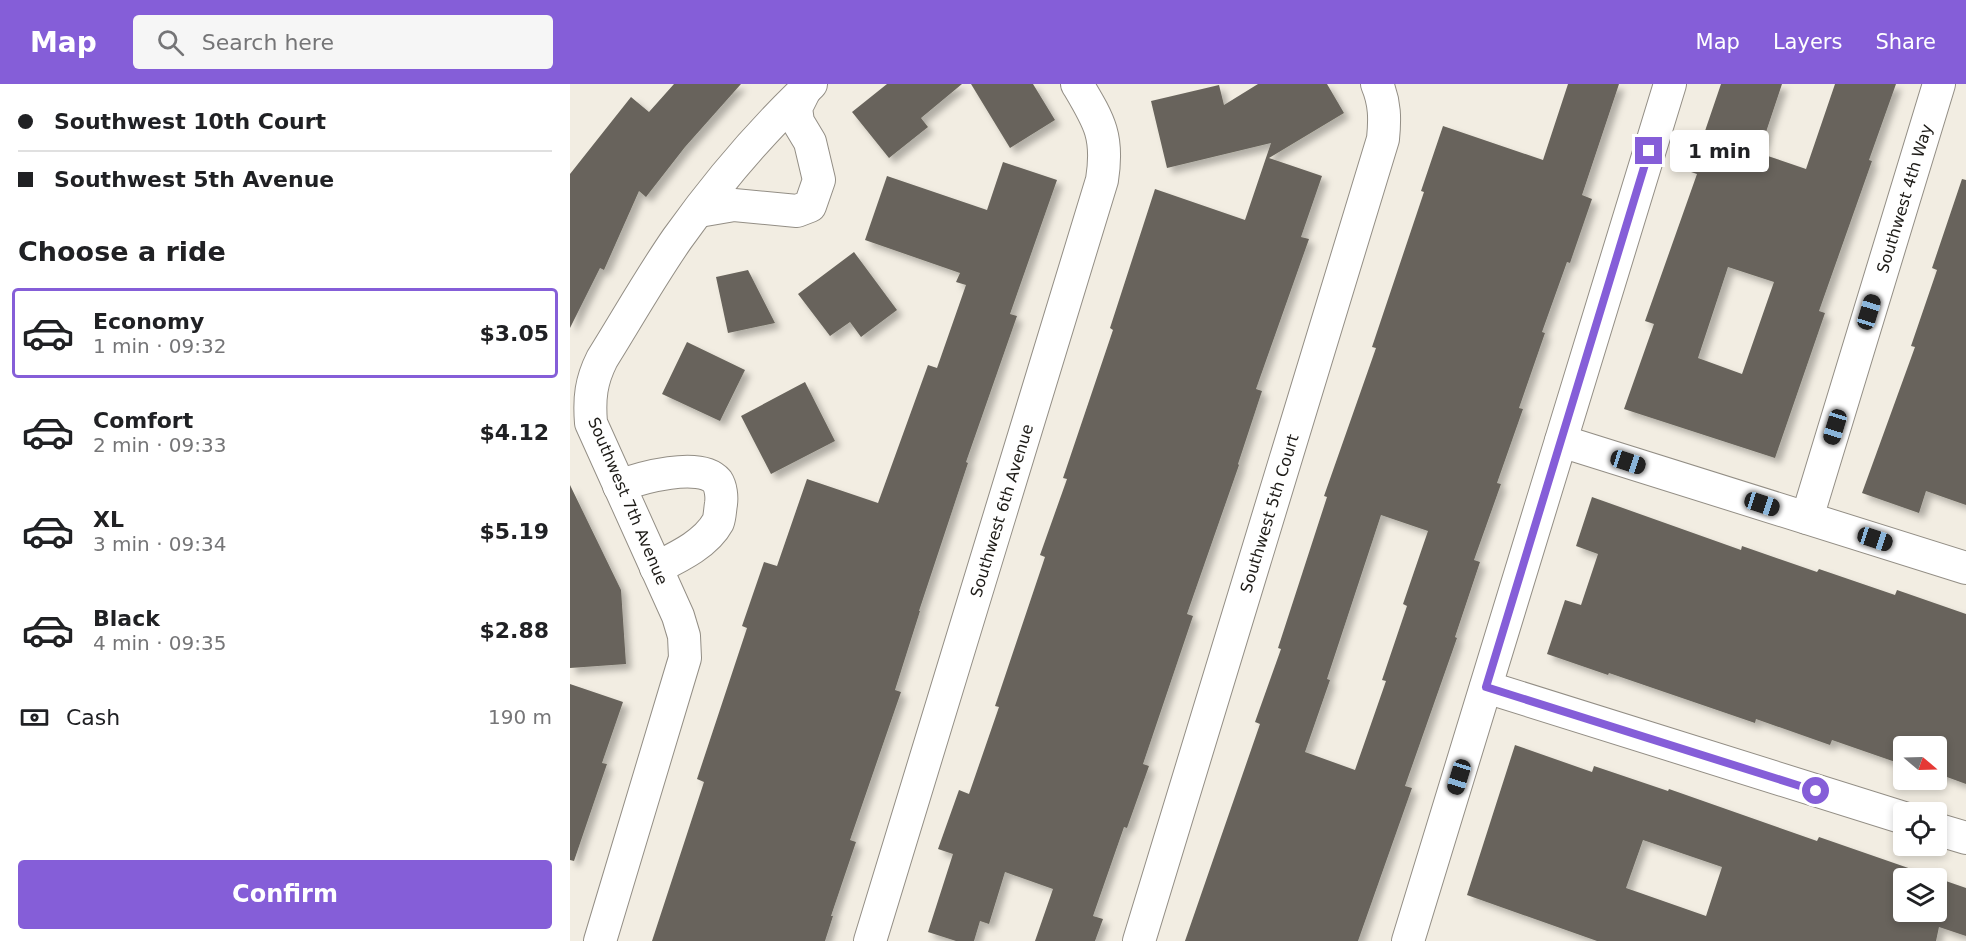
<!DOCTYPE html>
<meta charset="utf-8">
<style>
body{margin:0;font-family:"DejaVu Sans",sans-serif;background:#f6f6f6;color:#202124;height:100vh;display:flex;flex-direction:column;font-size:22px;white-space:nowrap}
*{box-sizing:border-box;margin:0}
p{font-size:20px;color:#757577}
.icon{flex:none;width:33px;height:33px;fill:none;stroke:currentColor;stroke-width:2;stroke-linecap:round;stroke-linejoin:round}
.map{position:relative;flex:1;overflow:hidden}
.side{display:flex;flex-direction:column;background:#fff;width:570px}
.side>*{flex:none}
.guide{display:grid;align-content:center;height:132px;padding:0 18px;background:#fff}
.needle{width:39px;rotate:109deg}
.tools{position:absolute;left:1323px;top:652px;display:grid;gap:12px}
.tools a{display:grid;place-items:center;width:54px;height:54px;border-radius:6px;background:#fff;box-shadow:0 3px 9px #0003;font-size:30px}
.end{position:absolute;width:27px;height:27px;margin:-14px;border:8px solid #855ed8;background:#fff;box-shadow:0 0 0 3px #fff}
.from{border-radius:50%}
.bubble{position:absolute;height:42px;border-radius:6px;background:#fff;box-shadow:0 3px 9px #0003;font-size:20px;font-weight:800;line-height:42px;text-align:center}
.car{position:absolute;width:18px;height:36px;margin:-18px -9px;border-radius:8px;box-shadow:0 0 4px 2px #0007;background:linear-gradient(#222 24%,#8ab4d8 0 40%,#222 0 76%,#8ab4d8 0 86%,#222 0)}
.guide b{display:flex;align-items:center;gap:21px;height:57px;font-size:22px}
.guide b+b{border-top:2px solid #e0e0e0}
.guide i{width:15px;height:15px;background:#202124}
ul{padding:0;list-style:none}
li{display:flex;align-items:center;gap:18px;height:90px;margin:0 12px 9px;padding:0 6px;border:3px solid transparent;border-radius:6px}
li div{flex:1}
li b{display:block;font-size:22px}
li em{font-style:normal;font-weight:800}
li.on{border-color:#855ed8}
li>.icon{width:54px;height:54px;stroke-width:1.5}
h2{padding:0 18px;font-size:27px;line-height:72px}
.pay{display:flex;align-items:center;gap:15px;height:66px;padding:0 18px;font-size:22px}
.pay p{margin-inline-start:auto}
.button{display:flex;gap:12px;margin-top:auto;padding:12px 18px}
.button a{flex:1;height:69px;border-radius:6px;background:#855ed8;color:#fff;font-size:24px;font-weight:800;line-height:69px;text-align:center}
header{display:flex;align-items:center;gap:36px;box-sizing:border-box;height:84px;padding:0 30px;background:#855ed8;color:#fff}
header strong{font-size:28px}
nav{display:flex;gap:33px;margin-inline-start:auto;font-size:21px}
.search{width:420px;height:54px;background:#f6f6f6;display:flex;align-items:center;gap:15px;box-sizing:border-box;padding:0 21px;border-radius:6px;color:#757577;font-size:22px}
main{display:flex;flex:1;min-height:0}
.map>svg:first-child{display:block}
.building{fill:#68645b;fill-rule:evenodd;filter:url(#shadow)}
.lines{fill:none;stroke-linecap:round;stroke-linejoin:round}
.minor-casing{stroke:#938e85;stroke-width:34}
.minor{stroke:#fff;stroke-width:32}
.route{stroke:#855ed8;stroke-width:8}
.labels{text-anchor:middle;dominant-baseline:central;stroke-width:6;stroke-linejoin:round;paint-order:stroke}
.street-label{font-size:16px;fill:#1d1b17;stroke:#fff}
</style>
<header>
<strong>Map</strong>
<div class="search"><svg class="icon" aria-label="search" viewBox="0 0 24 24"><circle cx="10" cy="10" r="6"/><path d="M15 15l6 6"/></svg>Search here</div>
<nav><a>Map</a><a>Layers</a><a>Share</a></nav>
</header>
<main>
<section class="side">
<div class="guide">
<b><i class="from"></i>Southwest 10th Court</b>
<b><i></i>Southwest 5th Avenue</b>
</div>
<h2>Choose a ride</h2>
<ul>
<li class="on"><svg class="icon" aria-label="car" viewBox="0 0 24 24"><path d="M5 17H2v-5l4-1 3-4h7l3 4 3 1v5h-3M9 17h6M6 11h13"/><circle cx="7" cy="17" r="2"/><circle cx="17" cy="17" r="2"/></svg><div><b>Economy</b><p>1 min · 09:32</p></div><em>$3.05</em></li>
<li><svg class="icon" aria-label="car" viewBox="0 0 24 24"><path d="M5 17H2v-5l4-1 3-4h7l3 4 3 1v5h-3M9 17h6M6 11h13"/><circle cx="7" cy="17" r="2"/><circle cx="17" cy="17" r="2"/></svg><div><b>Comfort</b><p>2 min · 09:33</p></div><em>$4.12</em></li>
<li><svg class="icon" aria-label="car" viewBox="0 0 24 24"><path d="M5 17H2v-5l4-1 3-4h7l3 4 3 1v5h-3M9 17h6M6 11h13"/><circle cx="7" cy="17" r="2"/><circle cx="17" cy="17" r="2"/></svg><div><b>XL</b><p>3 min · 09:34</p></div><em>$5.19</em></li>
<li><svg class="icon" aria-label="car" viewBox="0 0 24 24"><path d="M5 17H2v-5l4-1 3-4h7l3 4 3 1v5h-3M9 17h6M6 11h13"/><circle cx="7" cy="17" r="2"/><circle cx="17" cy="17" r="2"/></svg><div><b>Black</b><p>4 min · 09:35</p></div><em>$2.88</em></li>
</ul>
<div class="pay"><svg class="icon" aria-label="cash" viewBox="0 0 24 24"><path d="M3 7h18v10H3z"/><circle cx="12" cy="12" r="2"/></svg>Cash<p>190 m</p></div>
<div class="button"><a>Confirm</a></div>
</section>
<div class="map">
<svg width="1396" height="857" viewBox="0 0 1396 857">
<defs>
<filter id="shadow"><feDropShadow dx="5.5" dy="5.5" stdDeviation="3" flood-color="#0004"/></filter>
</defs>
<rect width="100%" height="100%" fill="#f2ede2"/>
<path class="building" d="M 104,0 L 171,0 L 115,63 L 76,113 L 69,107 L 34,186 L 30,184 L 0,244 L 0,90 L 61,13 L 79,28 Z
M 317,0 L 392,0 L 351,34 L 358,43 L 319,74 L 282,28 Z
M 401,0 L 463,0 L 485,36 L 440,64 Z
M 688,0 L 757,0 L 774,29 L 699,74 L 752,92 L 731,153 L 739,155 L 686,305 L 692,307 L 668,380 L 669,381 L 617,530 L 623,532 L 573,680 L 579,682 L 557,744 L 554,743 L 523,832 L 533,835 L 525,857 L 465,857 L 483,805 L 435,788 L 419,840 L 410,837 L 404,857 L 386,857 L 358,848 L 383,770 L 368,765 L 389,706 L 399,710 L 429,623 L 425,622 L 475,473 L 470,471 L 497,395 L 493,394 L 543,246 L 540,244 L 585,105 L 675,136 L 701,59 L 597,84 L 581,17 L 649,1 L 654,21 Z
M 998,0 L 1049,0 L 1012,111 L 1022,115 L 1000,179 L 997,178 L 972,248 L 975,249 L 949,324 L 953,325 L 927,399 L 931,400 L 904,476 L 910,478 L 885,553 L 887,554 L 835,702 L 842,704 L 788,857 L 615,857 L 690,640 L 685,638 L 711,565 L 708,564 L 757,413 L 754,412 L 806,264 L 802,263 L 854,108 L 851,107 L 873,42 L 973,76 ZM 811,431 L 858,447 L 833,520 L 837,522 L 812,596 L 816,597 L 785,686 L 735,668 L 760,596 L 757,595 Z
M 1151,0 L 1212,0 L 1189,69 L 1236,85 L 1265,0 L 1326,0 L 1299,76 L 1302,77 L 1249,227 L 1255,229 L 1205,374 L 1054,325 L 1084,240 L 1075,237 L 1127,90 L 1121,88 ZM 1158,183 L 1204,198 L 1172,290 L 1128,274 Z
M 433,78 L 487,96 L 440,230 L 447,232 L 396,378 L 398,379 L 349,527 L 350,527 L 325,606 L 331,608 L 280,756 L 286,758 L 261,832 L 263,832 L 255,857 L 82,857 L 134,698 L 127,695 L 177,544 L 172,542 L 194,478 L 207,482 L 237,395 L 308,419 L 358,281 L 367,284 L 396,201 L 386,198 L 390,189 L 295,156 L 317,92 L 417,126 Z
M 1392,95 L 1396,96 L 1396,421 L 1356,407 L 1349,429 L 1292,409 L 1345,263 L 1341,262 L 1367,186 L 1362,184 Z
M 284,168 L 327,226 L 291,253 L 280,238 L 260,252 L 228,210 Z
M 178,186 L 205,239 L 158,249 L 146,193 Z
M 117,258 L 175,286 L 150,337 L 92,310 Z
M 235,298 L 265,357 L 201,390 L 171,332 Z
M 0,401 L 51,506 L 56,580 L 0,584 Z
M 1022,413 L 1171,466 L 1172,462 L 1247,488 L 1249,485 L 1325,511 L 1327,506 L 1396,530 L 1396,700 L 1366,689 L 1366,663 L 1334,663 L 1334,681 L 1262,656 L 1260,661 L 1186,635 L 1185,639 L 1039,589 L 1038,591 L 977,570 L 995,516 L 1011,521 L 1028,470 L 1006,462 Z
M 0,600 L 53,618 L 32,679 L 37,680 L 4,777 L 0,776 Z
M 945,661 L 1022,688 L 1024,682 L 1098,707 L 1099,705 L 1247,757 L 1249,753 L 1396,804 L 1396,852 L 1369,843 L 1366,857 L 1027,857 L 897,811 ZM 1073,756 L 1152,783 L 1136,832 L 1056,804 ZM 1334,795 L 1366,795 L 1366,828 L 1334,828 Z"/>
<g class="lines">
<defs>
<g id="minor">
<path d="M 129,127 L 164,121 L 227,127 L 240,122 L 249,96 L 240,58 L 228,38 L 226,24 L 236,4"/>
<path d="M 991,357 L 1396,484"/>
<path d="M 49,402 C 70,394 130,377 147,397 C 151,403 152,413 151,420 C 150,425 150,433 148,438 C 136,460 108,473 86,484"/>
<path id="s1" d="M 1237,434 L 1369,0"/>
<path d="M 916,603 L 1334,734"/>
<path d="M 1366,745 L 1396,754"/>
<path d="M 30,857 L 115,574 L 114,552 L 108,532 L 21,339 C 19,314 21,297 32,275 C 57,235 80,194 107,155 C 147,99 191,47 241,0"/>
<path id="s2" d="M 300,857 L 532,96 C 539,52 529,37 507,0"/>
<path id="s3" d="M 569,857 L 813,55 C 815,35 815,19 807,0"/>
<path d="M 838,857 L 1100,0"/>
</g>
</defs>
<use href="#minor" class="minor-casing"/>
<use href="#minor" class="minor"/>
</g>
<g class="lines">
<path class="route" d="M 1079,67 L 916,603 L 1246,707"/>
</g>
<g class="labels">
<g class="street-label">
<text stroke="none"><textPath href="#s1" startOffset="334">Southwest 4th Way</textPath></text>
<text transform="translate(58 417) rotate(67)">Southwest 7th Avenue</text>
<text stroke="none"><textPath href="#s2" startOffset="450">Southwest 6th Avenue</textPath></text>
<text stroke="none"><textPath href="#s3" startOffset="447">Southwest 5th Court</textPath></text>
</g>
</g>
</svg>
<div class="tools">
<a><svg class="needle" viewBox="-14 -14 28 28"><path d="M0-13l5 13h-10z" fill="#e53935"/><path d="M0 13l5-13h-10z" fill="#757577"/></svg></a>
<a><svg class="icon" aria-label="locate" viewBox="0 0 24 24"><circle cx="12" cy="12" r="6"/><path d="M12 2v4M12 18v4M2 12h4M18 12h4"/></svg></a>
<a><svg class="icon" aria-label="layers" viewBox="0 0 24 24"><path d="M12 4l9 5-9 5-9-5zM3 14l9 5 9-5"/></svg></a>
</div>
<i class="end from" style="left:1246px;top:707px"></i>
<i class="end" style="left:1079px;top:67px"></i>
<div class="bubble" style="left:1100px;top:46px;width:99px">1 min</div>
<i class="car" style="left:1299px;top:228px;rotate:17deg"></i>
<i class="car" style="left:1265px;top:343px;rotate:197deg"></i>
<i class="car" style="left:1058px;top:378px;rotate:108deg"></i>
<i class="car" style="left:1192px;top:420px;rotate:108deg"></i>
<i class="car" style="left:1305px;top:455px;rotate:108deg"></i>
<i class="car" style="left:889px;top:693px;rotate:197deg"></i>
</div>
</main>
